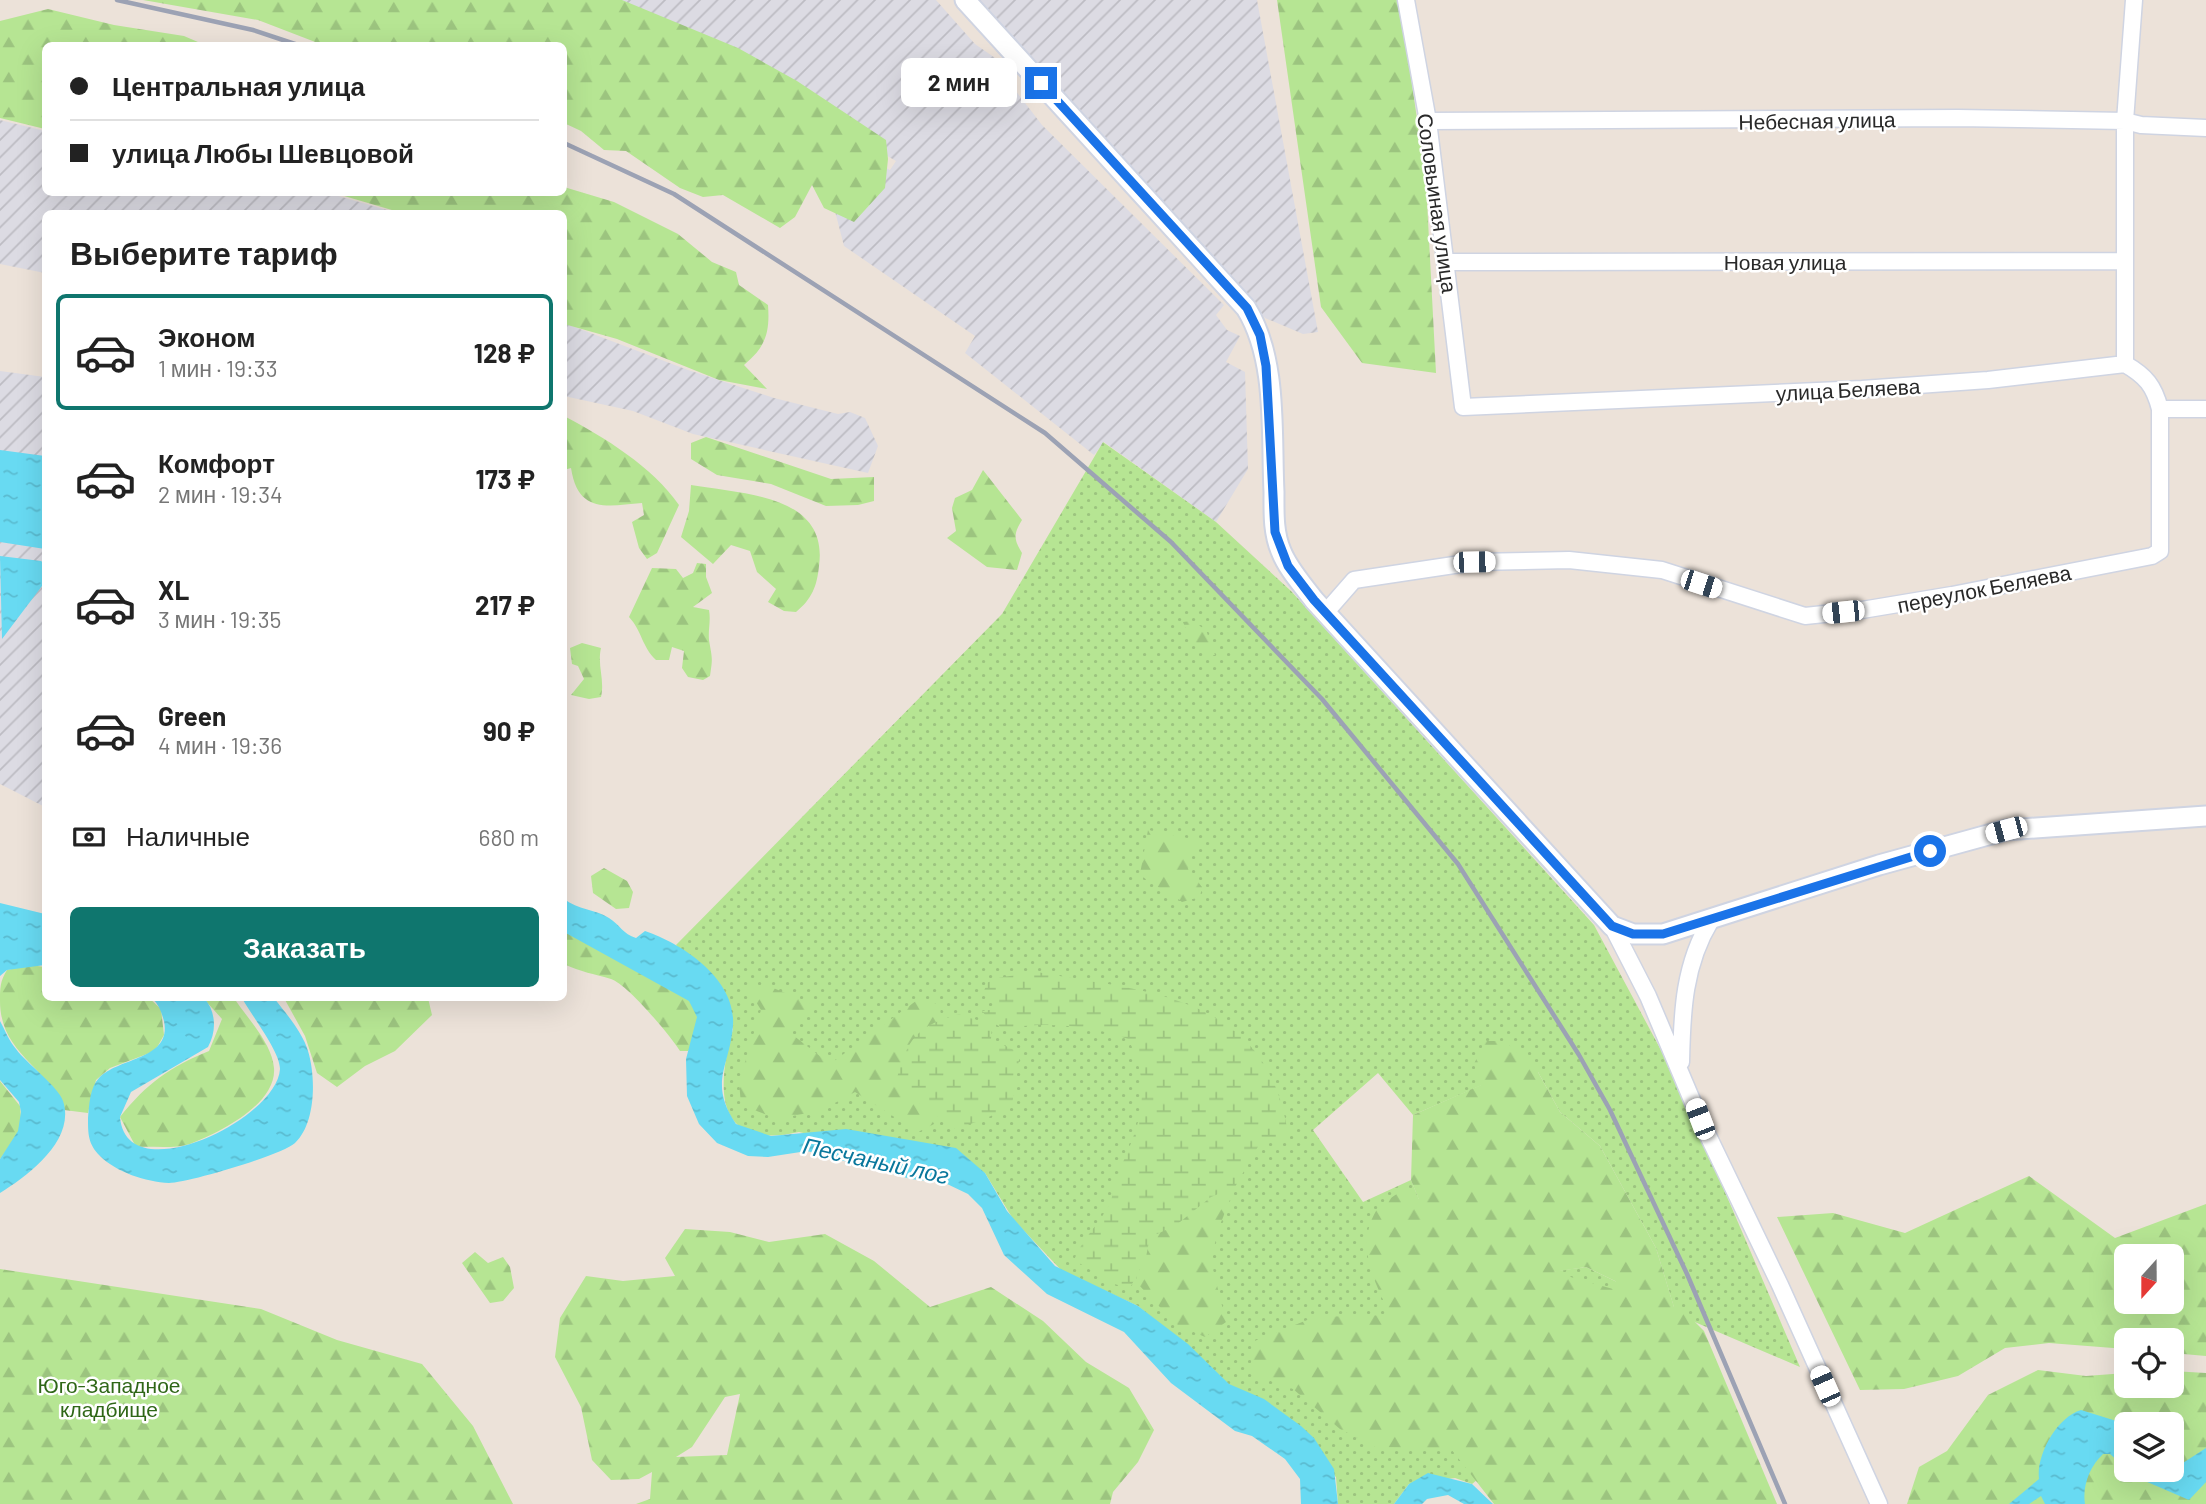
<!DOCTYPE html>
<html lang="ru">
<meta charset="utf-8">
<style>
body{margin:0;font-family:Barlow,sans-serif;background:#f2f2f2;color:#222;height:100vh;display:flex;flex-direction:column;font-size:26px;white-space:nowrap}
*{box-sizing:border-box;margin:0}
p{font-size:23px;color:#767676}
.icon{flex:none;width:38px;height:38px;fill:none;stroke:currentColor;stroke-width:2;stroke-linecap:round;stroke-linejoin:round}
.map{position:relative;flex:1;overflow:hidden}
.panel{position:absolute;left:42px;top:210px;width:525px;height:791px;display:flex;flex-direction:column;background:#fff;border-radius:10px;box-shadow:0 7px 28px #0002}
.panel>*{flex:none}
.banner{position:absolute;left:42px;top:42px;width:525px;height:154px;border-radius:10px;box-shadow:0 7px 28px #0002;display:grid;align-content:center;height:154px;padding:0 28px;background:#fff}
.needle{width:46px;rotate:201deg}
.controls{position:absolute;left:2114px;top:1244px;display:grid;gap:14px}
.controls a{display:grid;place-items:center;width:70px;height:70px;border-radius:10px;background:#fff;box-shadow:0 7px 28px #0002;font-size:35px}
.end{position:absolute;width:32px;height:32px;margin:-16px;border:9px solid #1a73e8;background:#fff;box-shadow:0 0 0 4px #fff}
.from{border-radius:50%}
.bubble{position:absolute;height:49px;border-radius:10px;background:#fff;box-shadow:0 7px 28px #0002;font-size:23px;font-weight:700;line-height:49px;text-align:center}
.car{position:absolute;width:21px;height:42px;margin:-21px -10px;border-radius:9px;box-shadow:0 0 5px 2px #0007;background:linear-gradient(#fff 24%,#345 0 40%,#fff 0 76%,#345 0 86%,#fff 0)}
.banner b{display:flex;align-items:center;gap:24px;height:66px;font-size:26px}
.banner b+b{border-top:2px solid #e0e0e0}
.banner i{width:18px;height:18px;background:#222}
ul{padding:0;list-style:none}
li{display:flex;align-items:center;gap:21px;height:116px;margin:0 14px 10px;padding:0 14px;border:4px solid transparent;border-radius:10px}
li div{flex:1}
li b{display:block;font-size:26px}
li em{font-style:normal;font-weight:700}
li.current{border-color:#0f766e}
li>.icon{width:63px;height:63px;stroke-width:1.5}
h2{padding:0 28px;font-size:32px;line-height:84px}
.pay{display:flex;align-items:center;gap:18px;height:77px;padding:0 28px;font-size:26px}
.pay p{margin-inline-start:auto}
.action{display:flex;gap:14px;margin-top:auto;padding:14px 28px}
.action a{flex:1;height:80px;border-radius:10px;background:#0f766e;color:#fff;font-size:28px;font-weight:700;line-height:80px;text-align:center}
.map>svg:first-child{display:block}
.industrial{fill:url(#industrial-furrows)}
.grass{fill:url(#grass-dots)}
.forest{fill:url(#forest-firs);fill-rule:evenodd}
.wetland{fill:url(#wetland-marsh)}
.water{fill:url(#water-ripples)}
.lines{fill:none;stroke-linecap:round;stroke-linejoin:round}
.minor-casing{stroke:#cfd4e2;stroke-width:19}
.tertiary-casing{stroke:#cfd4e2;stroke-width:23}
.minor{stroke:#fff;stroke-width:16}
.tertiary{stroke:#fff;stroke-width:19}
.rail{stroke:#9ca2b4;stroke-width:4.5}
.route{stroke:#1a73e8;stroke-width:9}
.labels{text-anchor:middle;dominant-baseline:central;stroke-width:5;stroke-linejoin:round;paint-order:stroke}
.street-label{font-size:21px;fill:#292929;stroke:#fff}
.park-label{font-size:21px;fill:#2f6717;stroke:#fff}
.water-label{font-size:23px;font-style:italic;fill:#09779c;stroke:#fff}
</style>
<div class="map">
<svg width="2206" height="1504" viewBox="0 0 2206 1504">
<defs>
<pattern id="industrial-furrows" width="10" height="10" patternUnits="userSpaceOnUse" patternTransform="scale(1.75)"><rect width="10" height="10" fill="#dcdbe3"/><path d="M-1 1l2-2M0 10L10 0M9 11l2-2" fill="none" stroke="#bdbcc3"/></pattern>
<pattern id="grass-dots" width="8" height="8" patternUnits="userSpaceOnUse" patternTransform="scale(1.75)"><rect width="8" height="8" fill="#b6e593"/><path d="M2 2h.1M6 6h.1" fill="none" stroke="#9cc47f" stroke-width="1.8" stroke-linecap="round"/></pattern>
<pattern id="forest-firs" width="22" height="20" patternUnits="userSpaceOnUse" patternTransform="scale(1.75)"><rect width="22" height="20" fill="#b6e593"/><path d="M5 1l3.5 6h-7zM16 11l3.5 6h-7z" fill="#9cc47f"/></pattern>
<pattern id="wetland-marsh" width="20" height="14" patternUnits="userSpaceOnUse" patternTransform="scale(1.75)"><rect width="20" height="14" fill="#b6e593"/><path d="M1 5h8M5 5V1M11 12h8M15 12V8" fill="none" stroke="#9cc47f"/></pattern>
<pattern id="water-ripples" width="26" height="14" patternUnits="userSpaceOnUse" patternTransform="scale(1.75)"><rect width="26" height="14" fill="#68daf2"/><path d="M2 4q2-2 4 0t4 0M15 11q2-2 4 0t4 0" fill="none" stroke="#5abbd0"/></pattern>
</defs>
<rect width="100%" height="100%" fill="#ece2d9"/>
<path class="industrial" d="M 620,0 L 936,0 L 975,44 L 998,60 L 1005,70 L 1002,73 L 1042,125 L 1224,305 L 1216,315 L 1227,330 L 1240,336 L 1226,362 L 1245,372 L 1248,469 L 1216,522 L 1104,442 L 1094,455 L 965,353 L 975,336 L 844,246 L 829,188 L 853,149 L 890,170 L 896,161 Z
M 978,0 L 1257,0 L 1318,332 L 1303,334 L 1265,318 Z
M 0,120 L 45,131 L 46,192 L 328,193 L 397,213 L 46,214 L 45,273 L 0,264 Z
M 564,323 L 688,370 L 774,398 L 838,414 L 850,412 L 865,418 L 878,446 L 868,473 L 693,434 L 633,411 L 564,396 Z
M 0,371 L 45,377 L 45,807 L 0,784 Z"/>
<path class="grass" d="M 1103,442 L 1216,522 L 1291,591 L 1594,925 L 1677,1080 L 1800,1367 L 1676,1314 L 1656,1248 L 1600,1146 L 1560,1112 L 1538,1072 L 1482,1085 L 1413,1115 L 1378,1073 L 1313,1130 L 1363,1202 L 1411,1180 L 1430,1226 L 1542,1273 L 1586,1267 L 1615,1281 L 1659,1332 L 1472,1484 L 1455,1478 L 1409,1484 L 1394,1504 L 1338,1504 L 1336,1477 L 1138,1306 L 1062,1271 L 1013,1219 L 985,1173 L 799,1132 C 714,1151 716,1089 733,1029 L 676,945 L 1002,614 Z"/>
<path class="forest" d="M 143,0 L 622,0 L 738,48 L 797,81 L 886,140 L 888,159 L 885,188 L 854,222 L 824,208 L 812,185 L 795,217 L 780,228 L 723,195 L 703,197 L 680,188 L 626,151 L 604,150 L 581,131 L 564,123 L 564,46 L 323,45 L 258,20 Z
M 1277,0 L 1400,0 L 1426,182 L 1436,373 L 1362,363 L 1321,307 Z
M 48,9 L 114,25 L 184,36 L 205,45 L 46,46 L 45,129 L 0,118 L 0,21 Z
M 564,187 L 614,202 L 678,234 L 712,262 L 736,272 L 739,285 L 768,305 C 770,332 766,347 744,365 L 767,389 L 719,380 L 617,339 L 564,324 L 564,214 L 402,213 L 334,193 L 564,192 Z
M 564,416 C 604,437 653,467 679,505 L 657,553 L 647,559 L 639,548 L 632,522 L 644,515 L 642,503 C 607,506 578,514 571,468 L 564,470 Z
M 706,437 L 831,479 L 874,477 L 874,501 L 858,505 L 826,506 L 771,484 L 717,475 L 691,459 L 691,443 Z
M 983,470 L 1022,520 C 1013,534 1014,540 1022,553 L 1017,570 L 987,567 L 947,538 L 956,531 L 952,508 L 955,498 L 972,490 Z
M 691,485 C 742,494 829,494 819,566 C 817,586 812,599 796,612 L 784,611 L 768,602 L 776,589 L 757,572 L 750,551 L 731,545 L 713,564 L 681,537 L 689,511 Z
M 697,563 L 706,564 L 706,577 L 712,593 L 693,607 L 709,610 C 711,621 708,630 709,640 C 712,658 713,657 710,676 L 703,680 L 688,677 L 682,668 L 684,651 L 672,647 L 669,660 L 656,660 C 642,647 642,631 629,617 L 652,568 L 676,569 L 683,578 L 693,573 Z
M 1192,621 L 1206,630 L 1215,655 L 1209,655 C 1197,645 1188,636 1183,622 Z
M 582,643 L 601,648 C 597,666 605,679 601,697 L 589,699 L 571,695 L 584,679 L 578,666 L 572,664 L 570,648 Z
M 1148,830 L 1197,840 L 1188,869 L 1202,887 L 1200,897 L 1182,902 C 1168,890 1153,887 1140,874 Z
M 604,868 L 627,881 L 633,892 L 629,908 L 616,909 L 593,893 L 591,876 Z
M 564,926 L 596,934 L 705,1011 L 694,1045 L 688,1051 L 680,1051 C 670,1035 627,984 611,979 C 592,973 583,973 564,964 Z
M 30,965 L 45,967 L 46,998 L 149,998 L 161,1009 L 164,1035 L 155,1051 L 110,1068 L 96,1080 L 88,1113 L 64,1110 C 48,1066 0,1054 0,1001 C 0,988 0,981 7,970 Z
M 766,985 L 812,1004 L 789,1032 L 830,1064 L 920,998 L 940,1005 L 948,1117 L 918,1132 L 855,1092 L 822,1110 L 778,1119 L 741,1105 L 739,1081 L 761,1010 L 748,989 Z
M 203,998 L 234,998 C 247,1018 272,1043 274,1068 C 277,1104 219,1133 190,1144 C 175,1149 152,1146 136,1147 L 120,1117 C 147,1083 170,1067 209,1051 L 222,1019 Z
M 284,998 L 428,998 L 432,1015 L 395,1051 L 365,1066 L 337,1087 L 317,1073 L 305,1036 Z
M 1485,1041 L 1505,1041 L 1538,1072 L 1560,1112 L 1600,1146 L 1656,1248 L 1674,1307 L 1683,1310 L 1704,1331 L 1777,1504 L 1494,1504 L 1451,1449 L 1375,1447 L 1340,1429 L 1293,1389 L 1251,1374 L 1252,1342 L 1315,1317 L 1390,1315 C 1375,1282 1355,1247 1376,1211 C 1381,1202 1398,1194 1407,1188 L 1419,1200 L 1411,1180 L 1413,1115 L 1481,1085 L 1474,1064 ZM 1586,1267 L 1615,1281 L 1620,1291 L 1553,1272 Z
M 0,1081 L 20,1106 L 22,1129 L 0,1159 Z
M 2029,1176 L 2115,1238 L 2206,1204 L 2206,1356 L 2172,1353 L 2172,1340 L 2126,1340 L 2126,1349 L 2049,1343 L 2005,1348 L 1958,1376 L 1904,1389 L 1860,1390 L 1777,1217 L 1833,1213 L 1905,1233 ZM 2126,1256 L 2172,1256 L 2172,1302 L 2126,1302 Z
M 1198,1180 L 1235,1187 L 1218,1230 L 1211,1261 L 1226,1322 L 1205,1337 L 1176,1324 L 1137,1283 L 1133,1249 Z
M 685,1229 L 730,1232 L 769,1242 L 825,1234 L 874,1261 L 930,1307 L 991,1287 L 1043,1321 L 1086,1362 L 1129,1388 L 1154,1430 L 1138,1462 L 1113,1492 L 1110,1504 L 636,1504 L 650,1499 L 652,1472 L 639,1479 L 611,1480 L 592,1460 L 581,1407 L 555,1357 L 560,1318 L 586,1276 L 623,1281 L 675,1276 L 665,1258 ZM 740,1394 L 727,1455 L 676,1457 L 692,1447 L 725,1397 Z
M 475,1252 L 488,1263 L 503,1257 L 510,1267 L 514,1288 L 503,1301 L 490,1303 L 462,1263 Z
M 0,1269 L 261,1309 L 337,1340 L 422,1364 L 473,1426 L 513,1504 L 0,1504 Z
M 2038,1370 L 2086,1376 L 2126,1373 L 2126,1386 L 2172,1386 L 2172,1371 L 2206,1373 L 2206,1504 L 1907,1504 L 1919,1467 L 1947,1451 L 1988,1395 ZM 2126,1424 L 2172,1424 L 2172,1470 L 2126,1470 Z"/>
<path class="wetland" d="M 1037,972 C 1151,993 1267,994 1288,1134 L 1282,1142 L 1269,1140 L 1260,1143 L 1235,1187 L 1211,1197 L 1175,1226 L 1150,1237 L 1146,1257 L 1130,1288 L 1114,1284 L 1074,1260 C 1082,1239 1099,1224 1109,1205 C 1114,1195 1114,1183 1118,1173 C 1140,1126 1154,1089 1128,1039 C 1092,1025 1041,1021 1004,1029 L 990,1021 L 982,1011 L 997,1009 L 984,991 L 987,983 L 996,978 Z
M 959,1014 L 992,1025 L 991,1039 L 1020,1053 L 1012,1105 L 985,1119 L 955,1129 L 920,1104 L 897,1078 C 908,1037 918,1026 959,1014 Z"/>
<path class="water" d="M 0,450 L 45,456 L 45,549 L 0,542 Z
M 0,556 L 41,561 L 46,565 L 45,582 L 2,639 Z
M 564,899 C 578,910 595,909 609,918 C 620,925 623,934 636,938 L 645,931 C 683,944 736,979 733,1025 C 730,1067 708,1082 736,1124 L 771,1136 L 846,1129 L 956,1148 L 985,1173 L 1007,1211 L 1055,1266 L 1138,1306 L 1188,1344 L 1229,1384 L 1264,1399 L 1301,1426 L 1314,1438 L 1334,1469 L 1338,1504 L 1301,1504 L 1300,1479 L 1285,1459 L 1252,1436 L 1235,1431 L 1171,1383 L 1124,1332 L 1047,1294 L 1004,1255 L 982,1208 L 968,1194 L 945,1183 L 911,1179 L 807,1151 L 768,1157 L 748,1156 L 717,1143 L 699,1124 L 687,1096 L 686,1059 L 697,1017 L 689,1001 L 564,932 Z
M 0,903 L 45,914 L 45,965 L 7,970 L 0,976 Z
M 152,998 L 204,998 C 216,1011 217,1031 208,1047 L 131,1092 L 120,1117 C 126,1192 277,1120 280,1069 C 280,1051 251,1015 242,998 L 274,998 C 285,1012 303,1033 308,1051 C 316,1077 316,1123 295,1143 C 282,1155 187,1183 169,1183 C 146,1182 116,1172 100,1156 C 88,1144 88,1134 88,1118 C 89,1105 90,1087 99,1078 C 119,1057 172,1060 164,1021 C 161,1011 159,1005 152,998 Z
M 0,1021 C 5,1030 9,1041 16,1049 C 27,1064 58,1086 63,1101 C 76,1140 28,1176 0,1193 L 0,1159 L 18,1131 L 21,1112 L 19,1102 L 0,1080 Z
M 2081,1410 L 2126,1424 L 2126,1468 L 2110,1454 L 2103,1454 C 2090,1466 2082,1486 2085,1504 L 2045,1504 L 2041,1496 L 2029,1504 L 2009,1504 L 2039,1479 C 2036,1455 2057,1417 2081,1410 Z
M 2206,1448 L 2206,1482 L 2189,1500 L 2138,1478 L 2128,1470 L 2172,1470 Z
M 1428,1473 L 1472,1484 L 1493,1504 L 1464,1504 L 1448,1495 L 1427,1499 L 1422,1504 L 1394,1504 L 1409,1484 Z"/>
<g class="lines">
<defs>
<path id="minor" d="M 1406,0 L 1428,121 L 1463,407 L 1862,389 L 1988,380 L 2125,364 C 2146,376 2154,386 2160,409 L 2206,409
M 1428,121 L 1958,118 L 2125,121 L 2141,125 L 2206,128
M 1447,262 L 2123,261
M 2125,364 L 2125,121 L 2134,0
M 1326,612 L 1354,580 L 1474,562 L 1569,560 L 1662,570 L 1805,616 L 1862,610 L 1952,595 L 2152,556 L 2160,551 L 2160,409
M 1612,926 L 1648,996 L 1700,1119 L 1780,1285 L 1879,1504
M 1681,1062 C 1682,1011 1684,964 1711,920"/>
<path id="tertiary" d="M 965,0 L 1246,308 C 1278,360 1271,433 1274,492 C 1274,512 1273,532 1281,551 C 1288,569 1302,584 1314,600 L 1612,926 L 1633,934 L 1663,934 L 1879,865 L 2006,830 L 2206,816"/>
</defs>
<use href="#minor" class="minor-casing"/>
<use href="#tertiary" class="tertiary-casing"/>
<use href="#minor" class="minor"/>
<use href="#tertiary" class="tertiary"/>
<path class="rail" d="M 117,0 L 253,30 L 301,46
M 564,143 L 674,194 L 1045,433 L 1171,542 L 1322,699 L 1458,864 L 1579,1055 L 1610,1110 L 1687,1274 L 1785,1504"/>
</g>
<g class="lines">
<path class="route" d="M 1041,83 L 1247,308 L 1260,335 L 1266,366 L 1275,532 L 1288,566 L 1314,600 L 1612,926 L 1633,934 L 1663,934 L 1930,851"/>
</g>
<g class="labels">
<g class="street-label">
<text transform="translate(1817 120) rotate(-1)">Небесная улица</text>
<text transform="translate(1438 203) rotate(82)">Соловьиная улица</text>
<text x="1785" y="261">Новая улица</text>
<text transform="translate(1848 389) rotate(-3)">улица Беляева</text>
<text transform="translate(1984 588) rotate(-11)">переулок Беляева</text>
</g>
<g class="park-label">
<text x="109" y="1384">Юго-Западное<tspan x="109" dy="24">кладбище</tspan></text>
</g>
<g class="water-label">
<text transform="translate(876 1160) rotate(12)">Песчаный лог</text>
</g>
</g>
</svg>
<div class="controls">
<a><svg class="needle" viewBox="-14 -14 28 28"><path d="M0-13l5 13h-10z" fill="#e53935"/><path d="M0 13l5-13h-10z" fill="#767676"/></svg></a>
<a><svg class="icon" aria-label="locate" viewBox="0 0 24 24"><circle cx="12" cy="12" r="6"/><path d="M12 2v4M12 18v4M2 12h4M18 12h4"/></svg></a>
<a><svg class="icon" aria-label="layers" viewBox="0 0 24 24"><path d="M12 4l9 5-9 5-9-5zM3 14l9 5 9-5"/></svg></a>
</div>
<i class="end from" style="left:1930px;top:851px"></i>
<i class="end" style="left:1041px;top:83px"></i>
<div class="bubble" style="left:901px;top:58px;width:116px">2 мин</div>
<i class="car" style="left:1474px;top:562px;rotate:89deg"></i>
<i class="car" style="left:1701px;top:584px;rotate:108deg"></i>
<i class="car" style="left:1843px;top:612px;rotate:264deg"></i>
<i class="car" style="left:2006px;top:830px;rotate:255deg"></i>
<i class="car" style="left:1700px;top:1119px;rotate:339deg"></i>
<i class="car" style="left:1825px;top:1386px;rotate:336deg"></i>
<div class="banner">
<b><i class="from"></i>Центральная улица</b>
<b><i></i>улица Любы Шевцовой</b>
</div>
<section class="panel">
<h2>Выберите тариф</h2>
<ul>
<li class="current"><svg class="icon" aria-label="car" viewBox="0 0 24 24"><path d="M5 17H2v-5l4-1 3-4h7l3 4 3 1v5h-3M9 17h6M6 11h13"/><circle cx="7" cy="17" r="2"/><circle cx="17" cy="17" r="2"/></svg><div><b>Эконом</b><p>1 мин · 19:33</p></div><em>128 ₽</em></li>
<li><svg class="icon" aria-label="car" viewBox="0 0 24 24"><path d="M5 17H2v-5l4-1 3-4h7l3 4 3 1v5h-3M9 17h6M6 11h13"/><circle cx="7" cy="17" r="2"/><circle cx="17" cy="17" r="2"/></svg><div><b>Комфорт</b><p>2 мин · 19:34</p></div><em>173 ₽</em></li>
<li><svg class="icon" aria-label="car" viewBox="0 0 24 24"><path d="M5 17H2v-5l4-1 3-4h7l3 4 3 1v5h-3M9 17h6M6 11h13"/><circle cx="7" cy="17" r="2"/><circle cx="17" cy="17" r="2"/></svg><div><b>XL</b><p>3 мин · 19:35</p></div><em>217 ₽</em></li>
<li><svg class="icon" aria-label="car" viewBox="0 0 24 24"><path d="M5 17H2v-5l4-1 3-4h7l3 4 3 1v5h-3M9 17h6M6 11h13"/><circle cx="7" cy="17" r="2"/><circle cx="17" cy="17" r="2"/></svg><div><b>Green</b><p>4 мин · 19:36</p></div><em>90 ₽</em></li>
</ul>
<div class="pay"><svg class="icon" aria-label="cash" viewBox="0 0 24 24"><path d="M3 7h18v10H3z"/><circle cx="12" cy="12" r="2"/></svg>Наличные<p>680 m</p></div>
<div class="action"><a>Заказать</a></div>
</section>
</div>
